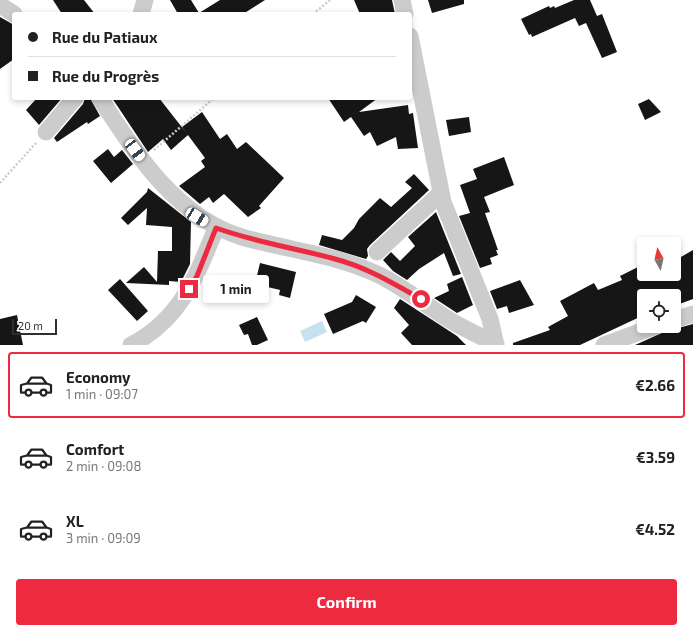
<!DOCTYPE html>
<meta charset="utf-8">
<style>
body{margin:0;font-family:"Exo 2",sans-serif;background:#f2f2f2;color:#222;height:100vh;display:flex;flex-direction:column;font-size:15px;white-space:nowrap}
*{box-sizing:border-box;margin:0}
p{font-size:13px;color:#767676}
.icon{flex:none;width:22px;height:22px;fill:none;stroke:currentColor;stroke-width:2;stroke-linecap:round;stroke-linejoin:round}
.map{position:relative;height:345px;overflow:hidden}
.details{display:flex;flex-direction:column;background:#fff;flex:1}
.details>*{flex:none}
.hud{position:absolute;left:12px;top:12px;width:400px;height:88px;border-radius:4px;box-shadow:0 2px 6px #0003;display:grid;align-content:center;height:88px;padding:0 16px;background:#fff}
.needle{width:26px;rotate:352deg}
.tools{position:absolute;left:637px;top:237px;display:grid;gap:8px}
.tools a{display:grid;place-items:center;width:44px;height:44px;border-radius:4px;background:#fff;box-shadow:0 2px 6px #0003;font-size:20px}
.scale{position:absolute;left:12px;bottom:10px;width:45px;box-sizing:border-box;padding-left:4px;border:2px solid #2f2f2f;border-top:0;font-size:11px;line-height:14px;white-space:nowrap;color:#2f2f2f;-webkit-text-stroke:3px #fff;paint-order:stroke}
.end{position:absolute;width:18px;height:18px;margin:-9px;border:5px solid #ee2a40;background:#fff;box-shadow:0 0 0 2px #fff}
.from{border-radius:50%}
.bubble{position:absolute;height:28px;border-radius:4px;background:#fff;box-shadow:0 2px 6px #0003;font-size:13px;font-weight:700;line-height:28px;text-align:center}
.car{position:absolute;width:12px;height:24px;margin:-12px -6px;border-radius:5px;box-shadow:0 0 3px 1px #0007;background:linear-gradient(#fff 24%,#345 0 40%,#fff 0 76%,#345 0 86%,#fff 0)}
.hud b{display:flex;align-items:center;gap:14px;height:38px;font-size:15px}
.hud b+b{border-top:1px solid #e0e0e0}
.hud i{width:10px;height:10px;background:#222}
ul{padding:7px 0 0;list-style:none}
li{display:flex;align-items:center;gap:12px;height:66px;margin:0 8px 6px;padding:0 8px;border:2px solid transparent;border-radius:4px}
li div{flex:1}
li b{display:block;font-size:15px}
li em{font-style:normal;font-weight:700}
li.selected{border-color:#ee2a40}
li>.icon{width:36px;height:36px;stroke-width:1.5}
.button{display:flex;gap:8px;margin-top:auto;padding:8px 16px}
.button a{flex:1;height:46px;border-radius:4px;background:#ee2a40;color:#fff;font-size:16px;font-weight:700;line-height:46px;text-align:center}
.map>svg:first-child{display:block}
.water{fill:#c8e1ee}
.building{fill:#161616}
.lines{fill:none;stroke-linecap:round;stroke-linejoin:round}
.path{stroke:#ccc;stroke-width:2.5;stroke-dasharray:2 2;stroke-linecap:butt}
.minor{stroke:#ccc;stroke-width:17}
.route{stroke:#ee2a40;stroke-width:5}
</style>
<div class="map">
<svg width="693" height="345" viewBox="0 0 693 345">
<rect width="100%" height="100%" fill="#fff"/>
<path class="water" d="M 322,321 L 327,332 L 305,342 L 300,331 Z"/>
<path class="building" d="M 53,0 L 84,0 L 95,14 L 62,14 Z
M 170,0 L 191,0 L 199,13 L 220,0 L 265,0 L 243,14 L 178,14 Z
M 354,0 L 392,0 L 395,14 L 360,14 Z
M 428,0 L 464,0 L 464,4 L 432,13 Z
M 574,0 L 590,0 L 597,16 L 602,14 L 617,52 L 602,58 L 586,23 L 579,26 L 575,18 L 532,37 L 531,34 L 529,35 L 521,19 L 549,6 L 550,8 L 554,6 L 555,8 Z
M 0,17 L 14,25 L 14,59 L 0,69 Z
M 37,98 L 62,98 L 39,125 L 26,110 Z
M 85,98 L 90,98 L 100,116 L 88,124 L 87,122 L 57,142 L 54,138 L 83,104 Z
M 112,98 L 159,98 L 188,135 L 171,150 L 163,139 L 148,152 Z
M 328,98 L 378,98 L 359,112 L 408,105 L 409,114 L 413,113 L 418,148 L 398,149 L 396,137 L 377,146 L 370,132 L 364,136 L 351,117 L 344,122 Z
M 649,99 L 661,112 L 645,120 L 638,104 Z
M 202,112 L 220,139 L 227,134 L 237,149 L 246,142 L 284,178 L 259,206 L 261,208 L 248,217 L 224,194 L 213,203 L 209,197 L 200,204 L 179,186 L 205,167 L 201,161 L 205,158 L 182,127 Z
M 469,117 L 471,132 L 449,136 L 446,120 Z
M 108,149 L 114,157 L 122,150 L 133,164 L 111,183 L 93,161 Z
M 504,157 L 514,185 L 484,197 L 490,212 L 485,213 L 498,250 L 496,250 L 498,255 L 490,258 L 492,264 L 480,268 L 459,216 L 470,213 L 460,185 L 477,179 L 473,169 Z
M 414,174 L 429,190 L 370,245 L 367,249 L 368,256 L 366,259 L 319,245 L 322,235 L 342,240 L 354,228 L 359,219 L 380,198 L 391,207 L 412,188 L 405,182 Z
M 148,188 L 191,222 L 190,264 L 181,282 L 169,281 L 169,285 L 126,283 L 144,267 L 157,282 L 158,251 L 172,251 L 172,227 L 146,225 L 147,208 L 128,225 L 121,218 L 147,192 Z
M 436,212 L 461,274 L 453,276 L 444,253 L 419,269 L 407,280 L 393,271 L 383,260 L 391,252 L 400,261 L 415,246 L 408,237 Z
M 693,250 L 693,299 L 674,306 L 674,296 L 644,296 L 644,315 L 580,345 L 513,345 L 513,343 L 550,330 L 548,327 L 568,316 L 560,301 L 594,283 L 598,290 L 622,280 L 620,276 L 644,264 L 644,274 L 674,274 L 674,261 Z
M 260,263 L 296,272 L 290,298 L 279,295 L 280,290 L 255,284 Z
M 462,277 L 473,305 L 457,313 L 434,298 L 449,291 L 447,284 Z
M 120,279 L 148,311 L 137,321 L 108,290 Z
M 520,280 L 534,305 L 509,313 L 507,306 L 497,309 L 490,291 Z
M 356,295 L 376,307 L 366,323 L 363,321 L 333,334 L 324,314 L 352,302 Z
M 400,299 L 457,336 L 466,345 L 412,345 L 401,333 L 409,325 L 394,308 Z
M 17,315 L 23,345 L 0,345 L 0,319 Z
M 257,317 L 268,340 L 257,345 L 252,345 L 248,334 L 244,335 L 239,325 Z
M 693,324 L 693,345 L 635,345 L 664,332 Z"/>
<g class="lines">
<path class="path" d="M 313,14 L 330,0
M 154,150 L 214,98
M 0,183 L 36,143"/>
<path class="minor" d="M 402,0 L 405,14
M 0,5 L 14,14
M 141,14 L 145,0
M 410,36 L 443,202 L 490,319 L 496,345
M 100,98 C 135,154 178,219 245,238 C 289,250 337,255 379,275 C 405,288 428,307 453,322 C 467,330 482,337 496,344
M 46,132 L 75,98
M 377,252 L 441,193
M 674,320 L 693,314
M 131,345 C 181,319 196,277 216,228
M 604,345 L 656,326"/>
</g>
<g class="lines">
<path class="route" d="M 189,289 L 197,276 L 216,228 C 255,242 295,248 335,259 C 366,267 393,283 421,299"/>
</g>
</svg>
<div class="tools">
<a><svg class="needle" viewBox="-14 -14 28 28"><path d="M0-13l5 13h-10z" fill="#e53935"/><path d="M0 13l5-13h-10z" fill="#767676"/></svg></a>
<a><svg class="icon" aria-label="locate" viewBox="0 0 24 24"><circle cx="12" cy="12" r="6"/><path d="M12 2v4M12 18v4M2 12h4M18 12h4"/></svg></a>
</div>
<div class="scale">20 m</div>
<i class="end from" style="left:421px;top:299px"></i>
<i class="end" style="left:189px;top:289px"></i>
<div class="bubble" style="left:203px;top:275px;width:66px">1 min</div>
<i class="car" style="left:135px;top:150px;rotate:143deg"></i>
<i class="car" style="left:197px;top:217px;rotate:121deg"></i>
<div class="hud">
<b><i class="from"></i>Rue du Patiaux</b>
<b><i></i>Rue du Progrès</b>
</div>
</div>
<section class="details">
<ul>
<li class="selected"><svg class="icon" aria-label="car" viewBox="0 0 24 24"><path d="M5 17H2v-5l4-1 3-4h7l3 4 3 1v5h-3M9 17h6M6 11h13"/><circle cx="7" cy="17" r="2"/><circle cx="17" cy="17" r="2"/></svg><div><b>Economy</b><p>1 min · 09:07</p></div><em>€2.66</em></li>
<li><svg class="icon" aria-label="car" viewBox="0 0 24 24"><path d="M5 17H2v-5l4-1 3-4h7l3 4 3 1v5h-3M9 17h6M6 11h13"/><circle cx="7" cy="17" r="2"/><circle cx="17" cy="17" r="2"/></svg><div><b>Comfort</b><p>2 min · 09:08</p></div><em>€3.59</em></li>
<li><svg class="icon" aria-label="car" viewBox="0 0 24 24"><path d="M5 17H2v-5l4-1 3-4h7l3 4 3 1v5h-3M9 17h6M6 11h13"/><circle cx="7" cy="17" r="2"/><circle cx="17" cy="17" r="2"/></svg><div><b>XL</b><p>3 min · 09:09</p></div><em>€4.52</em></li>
</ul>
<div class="button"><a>Confirm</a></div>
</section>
